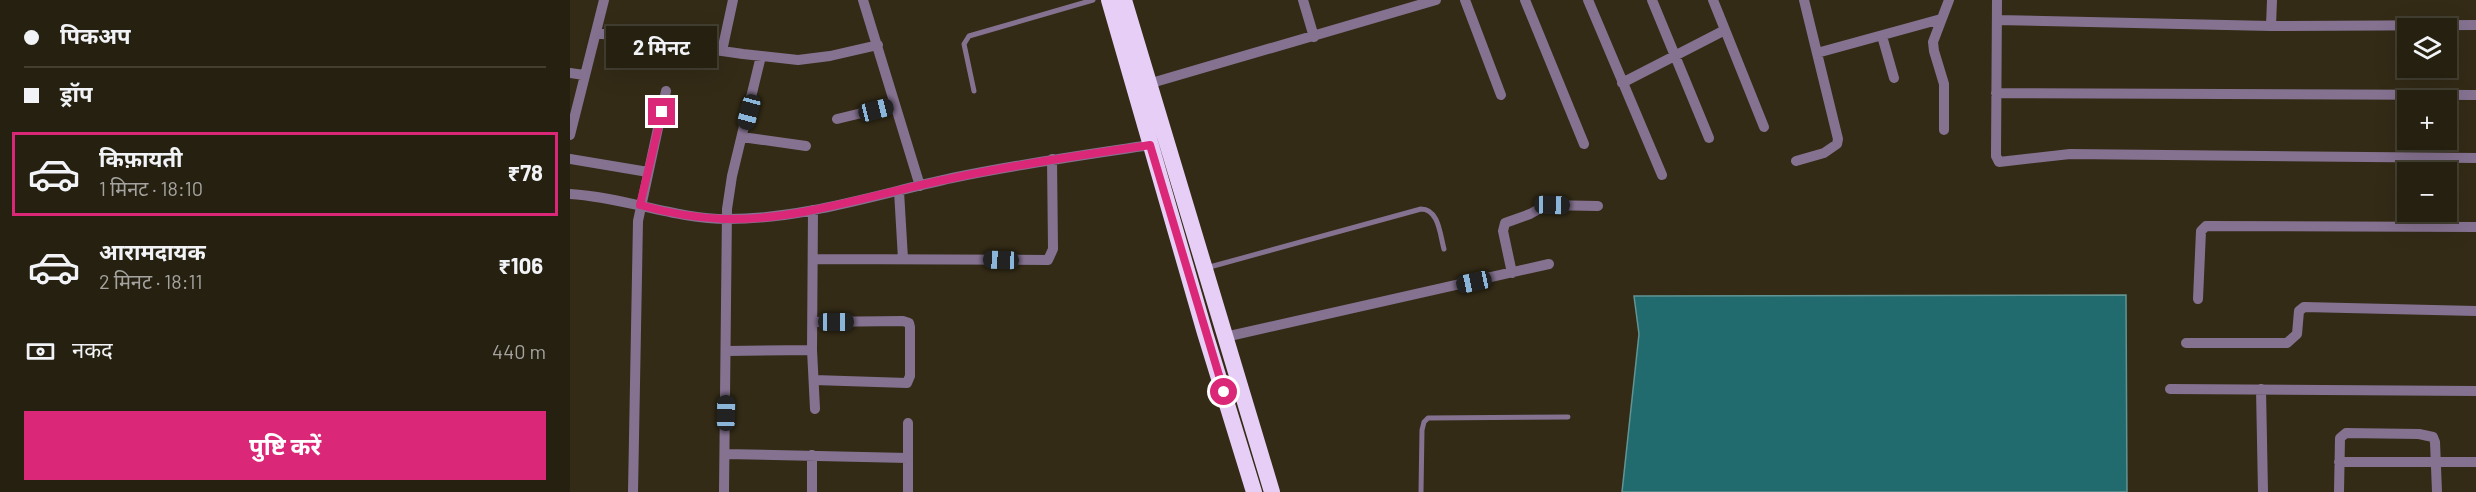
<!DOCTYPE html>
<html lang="hi">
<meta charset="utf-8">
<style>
body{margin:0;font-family:Barlow,"Noto Sans Devanagari",sans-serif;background:#2e2819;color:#f1f3f6;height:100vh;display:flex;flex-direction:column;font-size:22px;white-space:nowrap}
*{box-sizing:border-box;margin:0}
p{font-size:20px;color:#a4a39f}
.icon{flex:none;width:33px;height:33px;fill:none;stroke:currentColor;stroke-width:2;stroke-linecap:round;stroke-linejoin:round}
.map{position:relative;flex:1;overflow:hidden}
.side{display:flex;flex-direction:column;background:#262010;width:570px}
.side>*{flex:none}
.hud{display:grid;align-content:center;height:132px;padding:0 24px;background:#262010}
.tools{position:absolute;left:1827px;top:18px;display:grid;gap:12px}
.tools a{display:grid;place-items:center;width:60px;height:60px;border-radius:0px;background:#262010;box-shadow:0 6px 24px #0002,0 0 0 2px #423e30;font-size:30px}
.end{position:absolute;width:27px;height:27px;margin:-14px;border:8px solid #db2777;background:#fff;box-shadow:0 0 0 3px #fff}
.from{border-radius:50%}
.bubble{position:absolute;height:42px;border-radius:0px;background:#262010;box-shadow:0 6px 24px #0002,0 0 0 2px #423e30;font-size:20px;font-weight:700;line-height:42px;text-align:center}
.car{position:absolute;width:18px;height:36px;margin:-18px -9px;border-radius:8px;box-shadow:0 0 4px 2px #0007;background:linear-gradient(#222 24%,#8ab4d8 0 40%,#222 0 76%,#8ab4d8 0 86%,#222 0)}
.hud b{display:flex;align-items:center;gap:21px;height:57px;font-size:22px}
.hud b+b{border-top:2px solid #423e30}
.hud i{width:15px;height:15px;background:#f1f3f6}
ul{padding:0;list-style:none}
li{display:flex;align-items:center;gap:18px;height:84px;margin:0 12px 9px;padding:0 12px;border:3px solid transparent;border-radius:0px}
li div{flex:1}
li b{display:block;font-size:22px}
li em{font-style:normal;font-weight:700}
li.on{border-color:#db2777}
li>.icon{width:54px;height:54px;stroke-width:1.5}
.pay{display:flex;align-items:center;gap:15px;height:66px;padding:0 24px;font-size:22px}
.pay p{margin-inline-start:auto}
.button{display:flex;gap:12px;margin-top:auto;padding:12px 24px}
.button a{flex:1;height:69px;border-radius:0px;background:#db2777;color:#fff;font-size:24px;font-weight:700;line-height:69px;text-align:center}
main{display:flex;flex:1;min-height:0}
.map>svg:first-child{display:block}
.water{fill:#216b6f;stroke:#629493;stroke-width:1.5}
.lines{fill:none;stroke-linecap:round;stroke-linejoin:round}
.service{stroke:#857291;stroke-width:5}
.minor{stroke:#857291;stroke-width:10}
.trunk{stroke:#e7cef6;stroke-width:16}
.route{stroke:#db2777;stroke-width:8}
</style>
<main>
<section class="side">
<div class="hud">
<b><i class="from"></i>पिकअप</b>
<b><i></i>ड्रॉप</b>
</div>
<ul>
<li class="on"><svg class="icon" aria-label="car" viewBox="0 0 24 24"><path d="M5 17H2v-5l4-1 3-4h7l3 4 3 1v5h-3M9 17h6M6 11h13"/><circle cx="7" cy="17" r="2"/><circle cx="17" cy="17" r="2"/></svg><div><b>किफ़ायती</b><p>1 मिनट · 18:10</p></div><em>₹78</em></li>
<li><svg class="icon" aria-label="car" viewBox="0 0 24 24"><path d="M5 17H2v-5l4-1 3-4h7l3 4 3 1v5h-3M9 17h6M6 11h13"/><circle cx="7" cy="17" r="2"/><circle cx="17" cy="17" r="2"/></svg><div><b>आरामदायक</b><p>2 मिनट · 18:11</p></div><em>₹106</em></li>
</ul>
<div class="pay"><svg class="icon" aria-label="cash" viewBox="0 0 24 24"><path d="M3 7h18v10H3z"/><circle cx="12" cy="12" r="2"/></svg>नकद<p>440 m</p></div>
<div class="button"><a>पुष्टि करें</a></div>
</section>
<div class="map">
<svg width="1906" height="492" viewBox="0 0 1906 492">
<rect width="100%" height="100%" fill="#332b16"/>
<path class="water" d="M 1556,295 L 1557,492 L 1052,492 L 1069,334 L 1064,296 Z"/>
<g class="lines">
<path class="service" d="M 404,91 L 394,44 L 399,36 L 523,0
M 636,268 L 851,209 C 869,209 870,235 874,249
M 851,492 L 852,430 L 854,422 L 858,418 L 998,417"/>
<path class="minor" d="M 293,0 L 350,186
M 733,0 L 744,37
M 895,0 L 931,95
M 955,0 L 1014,144
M 1018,0 L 1092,175
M 1082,0 L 1139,138
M 1143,0 L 1194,127
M 1427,0 L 1426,156 L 1429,162 L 1500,154 L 1906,158
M 1427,20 L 1701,26 L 1906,25
M 1701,26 L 1702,0
M 26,33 L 173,54 L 228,60 L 260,56 L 308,45
M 1312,36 L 1324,78
M 152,51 L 163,0
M 1247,53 L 1371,19
M 0,73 L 14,75
M 1052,83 L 1155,30
M 578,84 L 866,0
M 1426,93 L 1906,95
M 267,119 L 325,105
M 1374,130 L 1374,84 L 1364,51 L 1363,42 L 1379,0
M 0,135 L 34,0
M 172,137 L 236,146
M 0,159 L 78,172
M 1226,161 L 1254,153 L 1267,144 L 1268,139 L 1234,0
M 329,191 L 333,259
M 0,194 C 54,197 104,219 158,219 C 234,219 308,194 382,178 C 448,164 514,155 580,145
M 243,210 L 242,350 L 245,409
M 243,259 L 478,260 L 483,249 L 482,159
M 942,273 L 933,231 L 935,223 L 960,214 L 976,205 L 1028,206
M 1628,299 L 1631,231 L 1636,226 L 1906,227
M 243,322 L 333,321 L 339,323 L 340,327 L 340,376 L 337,383 L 244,380
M 655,337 L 979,264
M 1616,343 L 1717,343 L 1727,334 L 1729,311 L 1734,307 L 1906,311
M 157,351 L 242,350
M 1600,389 L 1906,391
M 1691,389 L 1693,492
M 155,454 L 338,458
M 1769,462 L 1906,462
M 63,492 L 68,221 L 96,91
M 154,492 L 157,209 L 162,176 L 191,56
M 242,492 L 242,455
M 338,492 L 338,423
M 1769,492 L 1770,438 L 1776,433 L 1849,434 L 1863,437 L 1865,442 L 1867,492"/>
<path class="trunk" d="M 539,0 L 635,333 L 684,492
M 554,0 L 702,492"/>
</g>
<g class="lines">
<path class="route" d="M 92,112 L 70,205 C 98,213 126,218 155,219 C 228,221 311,192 383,178 C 448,164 514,155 580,145 L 654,392"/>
</g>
</svg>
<div class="tools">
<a><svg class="icon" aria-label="layers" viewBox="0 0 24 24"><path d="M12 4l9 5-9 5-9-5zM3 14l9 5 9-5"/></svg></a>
<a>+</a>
<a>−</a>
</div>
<i class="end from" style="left:654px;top:392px"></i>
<i class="end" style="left:92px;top:112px"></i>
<div class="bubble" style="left:36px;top:26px;width:111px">2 मिनट</div>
<i class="car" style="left:306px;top:110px;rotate:76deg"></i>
<i class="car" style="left:179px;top:112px;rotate:195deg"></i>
<i class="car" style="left:982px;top:205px;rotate:91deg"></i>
<i class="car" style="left:431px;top:260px;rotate:272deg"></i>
<i class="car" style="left:904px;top:282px;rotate:258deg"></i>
<i class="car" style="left:266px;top:322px;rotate:90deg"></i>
<i class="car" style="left:156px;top:413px;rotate:1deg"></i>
</div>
</main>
